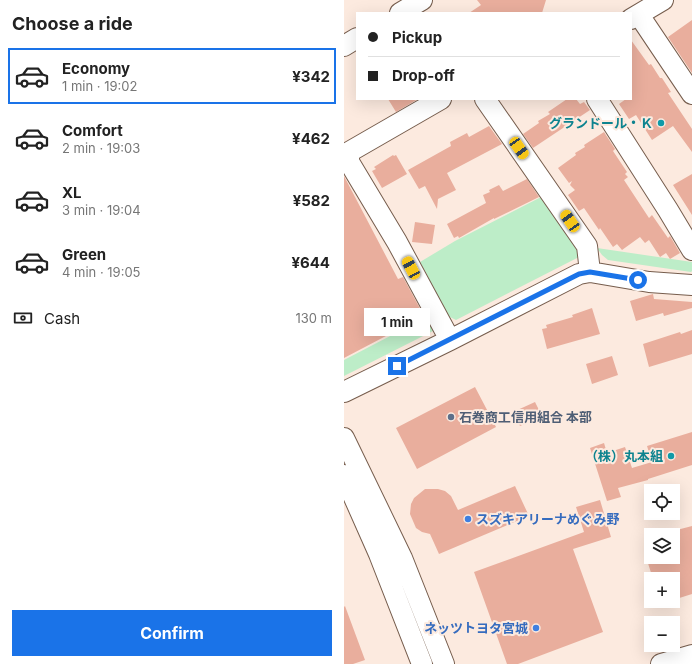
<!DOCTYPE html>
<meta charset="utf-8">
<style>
body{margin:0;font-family:Inter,"Noto Sans JP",sans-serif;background:#f6f6f6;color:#222;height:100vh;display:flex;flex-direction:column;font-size:15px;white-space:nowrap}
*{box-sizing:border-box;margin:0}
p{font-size:13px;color:#767676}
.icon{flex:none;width:22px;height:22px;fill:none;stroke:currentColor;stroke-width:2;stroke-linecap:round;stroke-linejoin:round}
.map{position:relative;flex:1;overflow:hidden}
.panel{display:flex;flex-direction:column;background:#fff;width:344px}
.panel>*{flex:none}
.hud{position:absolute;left:12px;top:12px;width:276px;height:88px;border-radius:0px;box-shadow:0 4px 16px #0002;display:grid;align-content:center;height:88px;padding:0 12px;background:#fff}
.fabs{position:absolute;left:300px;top:484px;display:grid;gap:8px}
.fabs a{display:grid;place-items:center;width:36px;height:36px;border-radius:0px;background:#fff;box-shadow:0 4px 16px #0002;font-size:20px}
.end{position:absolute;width:18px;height:18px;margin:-9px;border:5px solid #1a73e8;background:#fff;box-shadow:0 0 0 2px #fff}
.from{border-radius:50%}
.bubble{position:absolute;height:28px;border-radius:0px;background:#fff;box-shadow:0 4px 16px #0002;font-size:13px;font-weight:700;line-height:28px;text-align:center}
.car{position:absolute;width:12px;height:24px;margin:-12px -6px;border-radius:5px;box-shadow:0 0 3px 1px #0007;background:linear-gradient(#f5c518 24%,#345 0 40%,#f5c518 0 76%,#345 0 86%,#f5c518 0)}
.hud b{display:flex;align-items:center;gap:14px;height:38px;font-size:15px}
.hud b+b{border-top:1px solid #e0e0e0}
.hud i{width:10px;height:10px;background:#222}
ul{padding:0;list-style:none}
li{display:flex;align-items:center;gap:12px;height:56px;margin:0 8px 6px;padding:0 4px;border:2px solid transparent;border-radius:0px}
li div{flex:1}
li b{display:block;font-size:15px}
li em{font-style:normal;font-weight:700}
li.active{border-color:#1a73e8}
li>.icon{width:36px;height:36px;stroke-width:1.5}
h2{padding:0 12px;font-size:18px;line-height:48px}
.pay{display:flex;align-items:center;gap:10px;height:44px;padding:0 12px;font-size:15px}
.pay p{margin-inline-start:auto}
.button{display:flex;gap:8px;margin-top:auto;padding:8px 12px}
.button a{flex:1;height:46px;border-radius:0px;background:#1a73e8;color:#fff;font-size:16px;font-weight:700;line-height:46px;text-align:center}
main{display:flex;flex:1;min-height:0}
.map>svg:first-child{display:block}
.green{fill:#bdedc8}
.building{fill:#e9ae9d}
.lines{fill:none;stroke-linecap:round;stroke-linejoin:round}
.minor-casing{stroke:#765d4d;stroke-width:22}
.minor{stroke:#fff;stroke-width:20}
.route{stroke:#1a73e8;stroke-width:5}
.culture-dot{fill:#0f9aa8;stroke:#fceadf;stroke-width:1.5}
.service-dot{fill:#5c6f8a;stroke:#fceadf;stroke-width:1.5}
.shop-dot{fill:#3f7fe0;stroke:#fceadf;stroke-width:1.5}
.labels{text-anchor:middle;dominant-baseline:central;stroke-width:4;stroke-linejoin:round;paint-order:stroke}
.culture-label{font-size:13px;font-weight:bold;fill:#0d838f;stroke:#fceadf;text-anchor:end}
.service-label{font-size:13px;font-weight:bold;fill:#4e5e75;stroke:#fceadf;text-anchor:start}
.shop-label{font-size:13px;font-weight:bold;fill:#366cbe;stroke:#fceadf;text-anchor:start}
</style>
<main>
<section class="panel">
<h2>Choose a ride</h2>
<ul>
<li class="active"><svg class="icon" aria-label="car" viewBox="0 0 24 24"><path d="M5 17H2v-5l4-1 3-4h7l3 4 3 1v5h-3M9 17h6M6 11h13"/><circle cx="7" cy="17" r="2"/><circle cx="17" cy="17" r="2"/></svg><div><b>Economy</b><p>1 min · 19:02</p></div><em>¥342</em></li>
<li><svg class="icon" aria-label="car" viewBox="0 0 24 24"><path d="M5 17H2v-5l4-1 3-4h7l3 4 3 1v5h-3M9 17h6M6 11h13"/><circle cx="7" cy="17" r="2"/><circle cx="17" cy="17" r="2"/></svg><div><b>Comfort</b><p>2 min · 19:03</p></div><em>¥462</em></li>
<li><svg class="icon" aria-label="car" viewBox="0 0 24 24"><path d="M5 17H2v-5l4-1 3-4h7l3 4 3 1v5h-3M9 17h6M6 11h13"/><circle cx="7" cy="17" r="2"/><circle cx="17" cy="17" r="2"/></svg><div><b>XL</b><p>3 min · 19:04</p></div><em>¥582</em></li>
<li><svg class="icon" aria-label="car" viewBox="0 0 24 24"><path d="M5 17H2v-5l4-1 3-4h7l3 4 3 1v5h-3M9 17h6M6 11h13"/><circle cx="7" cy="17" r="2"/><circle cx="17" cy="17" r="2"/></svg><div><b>Green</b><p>4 min · 19:05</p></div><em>¥644</em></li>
</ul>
<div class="pay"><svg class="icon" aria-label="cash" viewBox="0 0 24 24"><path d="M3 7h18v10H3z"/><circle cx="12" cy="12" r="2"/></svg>Cash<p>130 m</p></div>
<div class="button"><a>Confirm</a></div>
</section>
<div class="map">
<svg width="348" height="664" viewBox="0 0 348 664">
<rect width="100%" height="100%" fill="#fceadf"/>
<path class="green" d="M 201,195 L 237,249 L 235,257 L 112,320 L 104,316 L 81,271 L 76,262 L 111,241 Z
M 253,248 L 348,262 L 348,271 L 347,272 L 264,260 L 258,255 Z
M 90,318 L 92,323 L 89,331 L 0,376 L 0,360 L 75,321 L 78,325 Z"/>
<path class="building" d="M 133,0 L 202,0 L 198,13 L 125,13 L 137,5 Z
M 348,20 L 348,73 L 324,37 Z
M 287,40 L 305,65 L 307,64 L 316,78 L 318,78 L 327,92 L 324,93 L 348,129 L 348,152 L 329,126 L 308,140 L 292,115 L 285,119 L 275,104 L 282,99 L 287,99 Z
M 44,99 L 74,99 L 52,112 Z
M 223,99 L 232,99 L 236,104 L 240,102 L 246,110 L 189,148 L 179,134 L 195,123 L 194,121 L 206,114 L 204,112 Z
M 145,126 L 158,144 L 103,173 L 112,190 L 94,199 L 93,209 L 81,186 L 75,189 L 64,170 L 107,146 L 106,142 L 123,133 L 125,137 Z
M 260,132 L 271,149 L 269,151 L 283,172 L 281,174 L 284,177 L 280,180 L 305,218 L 308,215 L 324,238 L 326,236 L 336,253 L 326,259 L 322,253 L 316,257 L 305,240 L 301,243 L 296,237 L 278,250 L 273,244 L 269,247 L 256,228 L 255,230 L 240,208 L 235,211 L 224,195 L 231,190 L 226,185 L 228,181 L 225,183 L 214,168 L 232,155 L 231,153 L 241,147 L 240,145 Z
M 49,155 L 50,156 L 52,155 L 63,174 L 38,188 L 28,171 L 32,169 L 30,167 Z
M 348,174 L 348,215 L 329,185 Z
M 0,176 L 54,279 L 59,277 L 80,316 L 0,358 Z
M 183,179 L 195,197 L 150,219 L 150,218 L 115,238 L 114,236 L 110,238 L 103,224 L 142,203 L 139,195 L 146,192 L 145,190 L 155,185 L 159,191 Z
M 71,222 L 91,225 L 88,244 L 68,242 Z
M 309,294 L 310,299 L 348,302 L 348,308 L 320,316 L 319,313 L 292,321 L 286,301 Z
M 248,308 L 256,334 L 203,349 L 198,329 L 203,328 L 202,325 L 229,317 L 228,315 Z
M 348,330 L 348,354 L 305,367 L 299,344 L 336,332 L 337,334 Z
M 268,356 L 274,375 L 248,384 L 242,364 Z
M 131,387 L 152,427 L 73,469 L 52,428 Z
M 191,402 L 198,416 L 176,426 L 169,412 Z
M 348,432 L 348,465 L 304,479 L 304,480 L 274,488 L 277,497 L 263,501 L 246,448 L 260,443 L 263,453 L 281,447 L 288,468 L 308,462 L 303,446 Z
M 171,486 L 185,516 L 95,554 L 86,534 L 78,532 L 72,528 L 66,514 L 67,504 L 70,498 L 81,489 L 94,489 L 101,491 L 107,496 L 114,510 Z
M 256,500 L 267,537 L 229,549 L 259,632 L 174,664 L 163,664 L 130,572 L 240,532 L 232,507 Z
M 348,526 L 348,594 L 329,600 L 329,579 L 309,579 L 302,557 L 329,557 L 329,531 Z
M 1,606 L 21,660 L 9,664 L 0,664 L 0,607 Z"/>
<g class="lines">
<defs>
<path id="minor" d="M 56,13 L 78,0
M 295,15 L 348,94
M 287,19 L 319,0
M 0,46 L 13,38
M 97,99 L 5,152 L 5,162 L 53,242 L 106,340
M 141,99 L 243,246 L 246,272
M 253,99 L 324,210 L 348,250
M 0,392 L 106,340 L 235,274 L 246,272 L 305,282 L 348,285
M 0,438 L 58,558 L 100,664
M 0,475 L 35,554 L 78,664
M 317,664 L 348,655"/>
</defs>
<use href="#minor" class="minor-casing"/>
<use href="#minor" class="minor"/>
</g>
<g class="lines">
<path class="route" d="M 53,366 L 235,274 L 246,272 L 294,280"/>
</g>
<g class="culture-dot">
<circle cx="317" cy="123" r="4"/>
<circle cx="327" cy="456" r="4"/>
</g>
<circle class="service-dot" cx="107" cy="417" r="4"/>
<g class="shop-dot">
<circle cx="124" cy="519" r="4"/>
<circle cx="192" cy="628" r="4"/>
</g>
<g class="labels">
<g class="culture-label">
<text x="309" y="123">グランドール・Ｋ</text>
<text x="319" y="456">（株）丸本組</text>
</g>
<g class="service-label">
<text x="115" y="417">石巻商工信用組合 本部</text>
</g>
<g class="shop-label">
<text x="132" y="519">スズキアリーナめぐみ野</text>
<text x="184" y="628" text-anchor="end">ネッツトヨタ宮城</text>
</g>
</g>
</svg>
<div class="fabs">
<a><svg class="icon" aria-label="locate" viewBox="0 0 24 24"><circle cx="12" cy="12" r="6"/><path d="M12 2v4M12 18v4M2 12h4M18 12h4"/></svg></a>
<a><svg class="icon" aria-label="layers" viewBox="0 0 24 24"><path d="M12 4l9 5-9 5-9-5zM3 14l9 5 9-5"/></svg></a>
<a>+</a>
<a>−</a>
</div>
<i class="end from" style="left:294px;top:280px"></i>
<i class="end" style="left:53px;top:366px"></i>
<div class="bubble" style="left:20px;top:308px;width:66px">1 min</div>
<i class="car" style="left:175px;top:148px;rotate:145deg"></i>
<i class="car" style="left:226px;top:221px;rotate:325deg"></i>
<i class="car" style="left:67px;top:268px;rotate:332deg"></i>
<div class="hud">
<b><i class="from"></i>Pickup</b>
<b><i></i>Drop-off</b>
</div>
</div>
</main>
